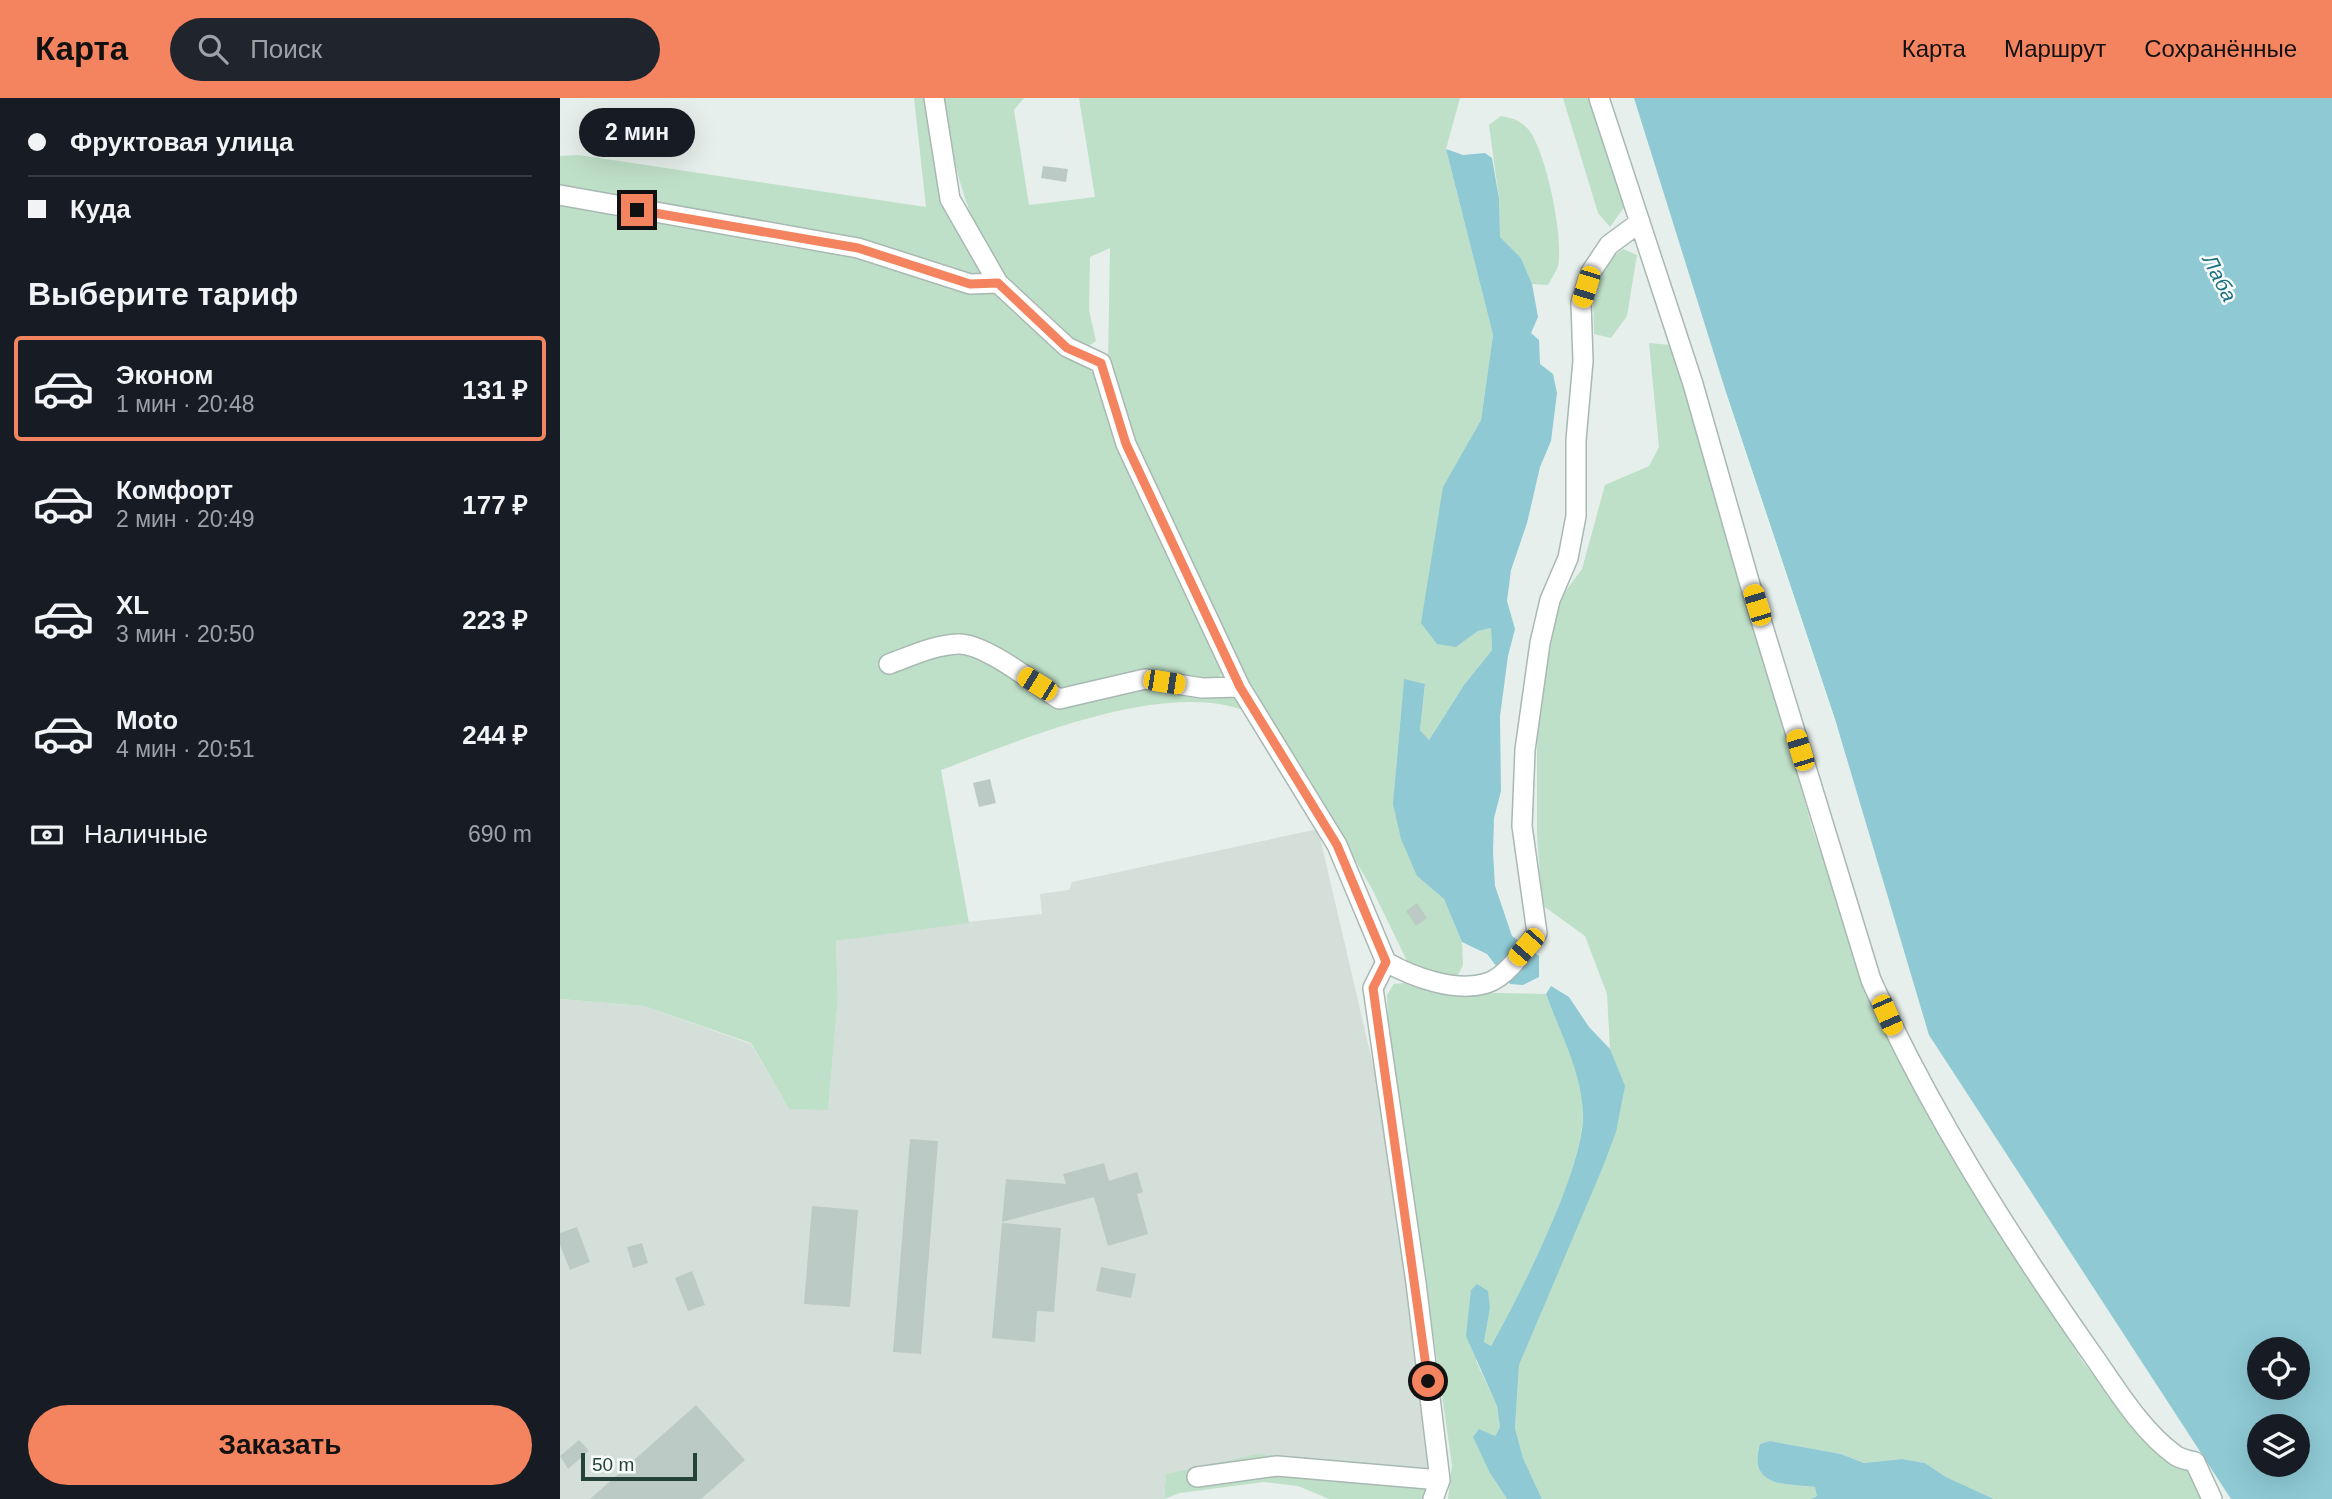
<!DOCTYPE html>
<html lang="ru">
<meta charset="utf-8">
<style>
body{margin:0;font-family:Helvetica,sans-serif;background:#20242c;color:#f1f3f6;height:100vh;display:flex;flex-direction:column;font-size:26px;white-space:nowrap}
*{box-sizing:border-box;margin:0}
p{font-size:23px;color:#9ea1a6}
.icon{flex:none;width:38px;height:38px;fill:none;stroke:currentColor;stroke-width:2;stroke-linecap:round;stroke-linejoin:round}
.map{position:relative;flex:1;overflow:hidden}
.details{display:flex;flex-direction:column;background:#171b24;width:560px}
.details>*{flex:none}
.hud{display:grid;align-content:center;height:154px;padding:0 28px;background:#171b24}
.buttons{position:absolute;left:1687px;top:1239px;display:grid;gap:14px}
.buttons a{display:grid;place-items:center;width:63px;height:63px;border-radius:50%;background:#171b24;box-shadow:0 7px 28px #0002;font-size:35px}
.scale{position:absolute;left:21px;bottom:18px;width:116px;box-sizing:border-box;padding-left:7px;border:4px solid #24423a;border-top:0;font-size:19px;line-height:24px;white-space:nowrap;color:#24423a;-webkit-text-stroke:5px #f7fbf9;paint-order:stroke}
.end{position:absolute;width:32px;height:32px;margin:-16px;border:9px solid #f4845f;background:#111;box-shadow:0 0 0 4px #111}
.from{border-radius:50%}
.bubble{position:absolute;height:49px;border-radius:24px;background:#171b24;box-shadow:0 7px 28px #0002;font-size:23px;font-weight:700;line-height:49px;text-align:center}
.car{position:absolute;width:21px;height:42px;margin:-21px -10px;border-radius:9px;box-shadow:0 0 5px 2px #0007;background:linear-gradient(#f5c518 24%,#345 0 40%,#f5c518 0 76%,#345 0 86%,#f5c518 0)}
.hud b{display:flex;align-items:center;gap:24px;height:66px;font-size:26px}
.hud b+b{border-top:2px solid #363941}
.hud i{width:18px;height:18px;background:#f1f3f6}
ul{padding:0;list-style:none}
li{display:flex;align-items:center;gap:21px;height:105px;margin:0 14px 10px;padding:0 14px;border:4px solid transparent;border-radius:7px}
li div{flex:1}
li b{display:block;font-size:26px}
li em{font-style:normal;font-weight:700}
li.active{border-color:#f4845f}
li>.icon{width:63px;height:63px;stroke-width:1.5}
h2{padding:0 28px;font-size:32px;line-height:84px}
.pay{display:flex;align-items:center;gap:18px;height:77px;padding:0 28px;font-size:26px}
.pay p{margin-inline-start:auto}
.button{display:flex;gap:14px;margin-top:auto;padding:14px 28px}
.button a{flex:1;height:80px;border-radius:42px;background:#f4845f;color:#111;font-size:28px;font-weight:700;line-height:80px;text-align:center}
header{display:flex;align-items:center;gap:42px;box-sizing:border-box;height:98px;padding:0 35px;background:#f4845f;color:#111}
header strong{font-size:33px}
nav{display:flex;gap:38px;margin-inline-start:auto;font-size:24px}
.search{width:490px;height:63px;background:#20242c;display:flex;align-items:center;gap:18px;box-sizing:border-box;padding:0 24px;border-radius:38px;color:#9ea1a6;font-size:26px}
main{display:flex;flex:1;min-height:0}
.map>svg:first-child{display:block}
.built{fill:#d4dfda}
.green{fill:#bfe0c8}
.water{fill:#8ec9d4;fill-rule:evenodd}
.building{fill:#bbcac4}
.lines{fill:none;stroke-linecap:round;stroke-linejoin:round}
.minor-casing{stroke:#a8b8b2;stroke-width:22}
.minor{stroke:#fff;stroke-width:19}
.route{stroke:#f4845f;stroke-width:9}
.labels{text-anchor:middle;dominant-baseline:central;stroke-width:5;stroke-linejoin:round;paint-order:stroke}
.water-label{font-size:21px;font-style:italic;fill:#1c6f80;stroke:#f7fbf9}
</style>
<header>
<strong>Карта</strong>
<div class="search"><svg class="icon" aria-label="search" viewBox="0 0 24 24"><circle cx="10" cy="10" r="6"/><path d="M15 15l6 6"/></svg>Поиск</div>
<nav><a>Карта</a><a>Маршрут</a><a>Сохранённые</a></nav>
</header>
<main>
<section class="details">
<div class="hud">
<b><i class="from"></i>Фруктовая улица</b>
<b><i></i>Куда</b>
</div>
<h2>Выберите тариф</h2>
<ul>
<li class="active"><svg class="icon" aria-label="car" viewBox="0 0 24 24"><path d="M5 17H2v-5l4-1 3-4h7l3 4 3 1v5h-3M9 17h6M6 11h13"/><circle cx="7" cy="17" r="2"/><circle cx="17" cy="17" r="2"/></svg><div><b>Эконом</b><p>1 мин · 20:48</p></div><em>131 ₽</em></li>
<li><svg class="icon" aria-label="car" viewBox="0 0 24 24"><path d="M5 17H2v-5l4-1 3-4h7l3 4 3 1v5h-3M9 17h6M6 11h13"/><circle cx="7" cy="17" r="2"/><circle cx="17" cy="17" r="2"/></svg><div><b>Комфорт</b><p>2 мин · 20:49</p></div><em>177 ₽</em></li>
<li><svg class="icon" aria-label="car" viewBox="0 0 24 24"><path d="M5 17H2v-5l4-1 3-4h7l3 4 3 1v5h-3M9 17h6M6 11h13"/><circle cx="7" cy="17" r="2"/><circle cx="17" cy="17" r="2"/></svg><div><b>XL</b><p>3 мин · 20:50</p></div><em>223 ₽</em></li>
<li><svg class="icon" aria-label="car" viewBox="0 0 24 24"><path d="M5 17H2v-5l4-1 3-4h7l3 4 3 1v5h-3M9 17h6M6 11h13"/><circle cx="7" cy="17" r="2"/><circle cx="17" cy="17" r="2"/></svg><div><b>Moto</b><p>4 мин · 20:51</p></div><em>244 ₽</em></li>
</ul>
<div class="pay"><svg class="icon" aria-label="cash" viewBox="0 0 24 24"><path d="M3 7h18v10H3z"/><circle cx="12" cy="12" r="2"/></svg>Наличные<p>690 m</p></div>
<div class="button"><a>Заказать</a></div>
</section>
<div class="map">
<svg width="1772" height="1401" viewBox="0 0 1772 1401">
<rect width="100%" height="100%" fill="#e6efeb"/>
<path class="built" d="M 758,731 L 827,1027 L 868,1374 L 606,1376 L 604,1401 L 0,1401 L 0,901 L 84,908 L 191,946 L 229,1011 L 268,1011 L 278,901 L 276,843 L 370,828 L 482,816 L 480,796 L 509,792 L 512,784 Z"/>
<path class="green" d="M 354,0 L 366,0 L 388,119 L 406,150 L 429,180 L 0,93 L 0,58 L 19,57 L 366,109 Z
M 382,0 L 464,0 L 454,12 L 469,107 L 535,99 L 519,0 L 900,0 L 886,51 L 933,237 L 921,322 L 883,390 L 896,549 L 918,533 L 931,530 L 932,552 L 904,587 L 869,642 L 860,632 L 865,587 L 844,582 L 836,671 L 857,778 L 884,801 L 902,844 L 903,867 L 897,879 L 850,869 L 811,789 L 659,532 L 567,322 L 548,266 L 550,150 L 530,159 L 529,212 L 536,243 L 527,249 C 427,198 399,104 382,0 Z
M 1003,0 L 1031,0 L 1065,108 L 1050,129 L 1038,115 Z
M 941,18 C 953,20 961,23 969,32 C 986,54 1004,140 998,168 C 996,174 991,181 988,187 L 972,186 L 961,160 L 940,139 L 939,101 L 929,27 Z
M 0,104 L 223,148 L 304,161 L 383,186 L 435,193 L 499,254 L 526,268 L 537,279 L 568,375 L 663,575 L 655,582 L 581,575 L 531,590 L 500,594 L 429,550 L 408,541 L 386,542 L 503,608 L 537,603 L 583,586 L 673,599 L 688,614 C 605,580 461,642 381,672 L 409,825 L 276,843 L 278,901 L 268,1012 L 229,1011 L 191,945 L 84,908 L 0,901 Z
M 1063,151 L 1077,157 L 1067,218 L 1051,240 L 1034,236 C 1033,196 1030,177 1063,151 Z
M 1089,245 L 1111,247 L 1208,567 L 1252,730 L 1290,837 L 1472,1181 L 1523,1264 L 1558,1307 L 1631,1373 L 1643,1401 L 1434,1401 L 1386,1379 L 1365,1365 L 1342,1361 L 1304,1365 L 1281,1356 L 1210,1343 L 1200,1346 C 1187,1389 1226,1386 1256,1389 L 1257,1398 L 1251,1401 L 982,1401 L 963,1360 L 955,1330 L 959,1267 L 1003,1159 L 1064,988 L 1050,951 L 1047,896 L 1025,838 L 982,807 L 977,736 L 977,639 L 987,564 L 996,506 L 1022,471 L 1045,387 L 1089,368 L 1099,349 Z
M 854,884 L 893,894 L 986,896 C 1000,935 1024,975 1023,1017 C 1022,1076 961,1196 931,1248 L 924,1244 L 930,1210 L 916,1263 L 937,1308 L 940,1329 L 935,1338 L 930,1375 L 947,1401 L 888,1401 L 892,1367 L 856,1117 L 829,953 L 827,897 L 834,886 Z
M 698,1356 L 868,1374 L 866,1401 L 769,1401 L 738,1388 L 704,1384 L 620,1395 L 604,1401 L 606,1376 Z"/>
<path class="water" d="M 1074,0 L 1772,0 L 1772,1401 L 1671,1401 L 1369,937 L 1275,621 L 1165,291 ZM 1738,1251 L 1738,1290 L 1699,1290 L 1699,1251 ZM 1738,1328 L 1738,1367 L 1699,1367 L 1699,1328 Z
M 886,51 L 903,57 L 925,55 L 932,60 L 939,101 L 940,139 L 961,160 L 972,186 L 978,219 L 971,235 L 979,242 L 980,266 L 993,276 L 997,295 L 991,343 L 980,369 L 967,425 L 951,472 L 947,503 L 955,531 L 948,558 L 940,618 L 941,693 L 934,720 L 933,754 L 935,788 L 952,838 L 979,858 L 979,879 L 963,887 L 950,886 L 927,856 L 902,844 L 884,801 L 857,778 L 841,741 L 833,706 L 844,581 L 865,586 L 860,632 L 869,642 L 904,587 L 932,552 L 931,530 L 918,533 L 896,549 L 877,546 L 861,525 L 883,389 L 921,322 L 933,237 Z
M 991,888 L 1009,899 L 1029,929 L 1050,951 L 1065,988 L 1056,1034 L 1042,1071 L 959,1267 L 955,1330 L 963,1360 L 982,1401 L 947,1401 L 930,1375 L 913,1339 L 919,1331 L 935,1338 L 940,1329 L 937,1308 L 906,1238 L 911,1192 L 917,1186 L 928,1193 L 930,1210 L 924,1244 L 931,1248 C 959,1199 1026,1067 1023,1014 C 1021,972 1000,935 986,896 Z
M 1210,1343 L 1281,1356 L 1304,1365 L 1342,1361 L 1365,1365 L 1386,1379 L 1434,1401 L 1251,1401 L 1257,1398 L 1255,1389 C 1226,1386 1187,1389 1200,1346 Z"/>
<path class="building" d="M 483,68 L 508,71 L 506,84 L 481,80 Z
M 430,681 L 436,705 L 419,709 L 413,685 Z
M 857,805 L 867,820 L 856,828 L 846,813 Z
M 350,1041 L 378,1043 L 361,1256 L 333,1254 Z
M 544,1065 L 549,1083 L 577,1074 L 583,1094 L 577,1096 L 588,1136 L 548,1148 L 534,1099 L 442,1124 L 446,1081 L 506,1086 L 503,1076 Z
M 252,1108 L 298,1112 L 290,1209 L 244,1206 Z
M 442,1125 L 501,1130 L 494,1214 L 477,1213 L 475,1244 L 432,1240 Z
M 17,1129 L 30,1164 L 10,1172 L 0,1147 L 0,1135 Z
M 82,1145 L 88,1165 L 73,1170 L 67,1149 Z
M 541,1169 L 576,1176 L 571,1200 L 536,1193 Z
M 132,1173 L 145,1207 L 128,1213 L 115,1180 Z
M 136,1307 L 185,1362 L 141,1401 L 30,1401 Z
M 19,1342 L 29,1353 L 8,1371 L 0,1358 Z"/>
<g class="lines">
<defs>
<path id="minor" d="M 374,0 L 390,101 L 438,185 L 507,249 L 541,265 L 566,346 L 680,589 L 777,747 L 826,864 L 813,890 L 856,1185 L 880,1382 L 873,1401
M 1039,0 L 1133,286 L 1189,483 L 1311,882 C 1369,1011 1446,1133 1527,1249 C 1553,1285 1579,1331 1615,1357 C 1620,1361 1628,1362 1635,1364 L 1652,1401
M 0,97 L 298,150 L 410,186 L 438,185
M 329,566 C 351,558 374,547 398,546 C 425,545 475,586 499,601 L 585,581 L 642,590 L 680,589
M 826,864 C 853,879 895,895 927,885 C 947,879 965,851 977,835 L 962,728 L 965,652 L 980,545 L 990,502 L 1008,460 L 1016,418 L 1016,342 L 1023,263 L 1021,205 L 1031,174 L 1049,147 L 1080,124
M 637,1379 L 717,1368 L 880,1382"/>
</defs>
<use href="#minor" class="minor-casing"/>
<use href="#minor" class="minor"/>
</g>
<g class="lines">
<path class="route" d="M 77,112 L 298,150 L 410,186 L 438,185 L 507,250 L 541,265 L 566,346 L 680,589 L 777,747 L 826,864 L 813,890 L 868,1283"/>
</g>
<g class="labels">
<g class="water-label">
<text transform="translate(1660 180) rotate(63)">Лаба</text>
</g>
</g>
</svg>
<div class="buttons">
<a><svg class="icon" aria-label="locate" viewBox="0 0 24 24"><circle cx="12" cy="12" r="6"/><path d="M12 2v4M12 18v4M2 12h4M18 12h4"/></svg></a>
<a><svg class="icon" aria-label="layers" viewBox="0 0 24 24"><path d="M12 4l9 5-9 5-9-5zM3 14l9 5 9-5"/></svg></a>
</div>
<div class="scale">50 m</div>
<i class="end from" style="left:868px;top:1283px"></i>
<i class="end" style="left:77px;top:112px"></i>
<div class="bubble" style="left:19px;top:10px;width:116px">2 мин</div>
<i class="car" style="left:1026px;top:189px;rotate:197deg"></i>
<i class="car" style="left:1197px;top:507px;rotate:343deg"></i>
<i class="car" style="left:604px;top:584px;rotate:99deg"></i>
<i class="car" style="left:477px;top:586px;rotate:302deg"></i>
<i class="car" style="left:1240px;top:652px;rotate:343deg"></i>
<i class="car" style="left:966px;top:849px;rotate:221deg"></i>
<i class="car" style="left:1327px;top:917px;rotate:156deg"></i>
</div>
</main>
